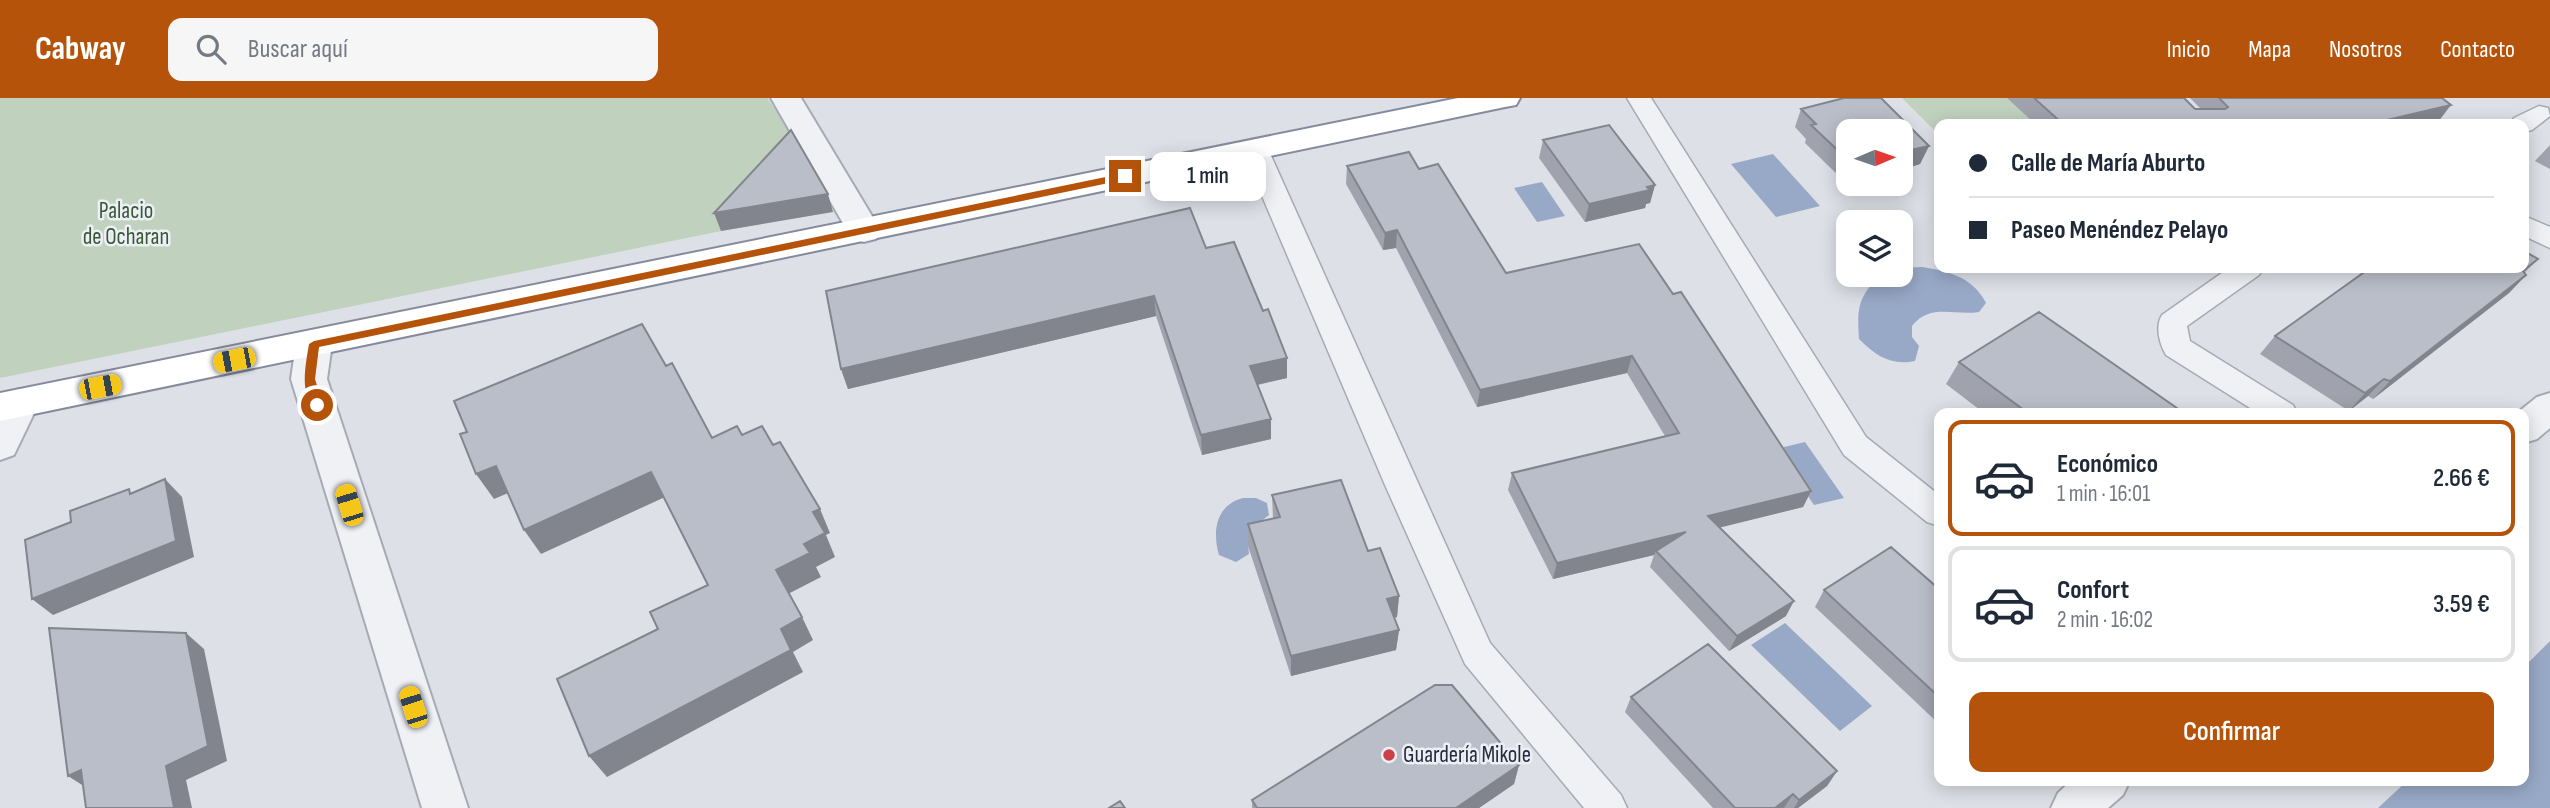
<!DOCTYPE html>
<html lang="es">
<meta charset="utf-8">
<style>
body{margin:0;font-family:"Sofia Sans Condensed",sans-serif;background:#f6f6f7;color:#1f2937;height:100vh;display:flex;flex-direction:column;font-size:26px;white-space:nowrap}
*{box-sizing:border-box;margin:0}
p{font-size:23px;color:#747a83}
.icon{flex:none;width:38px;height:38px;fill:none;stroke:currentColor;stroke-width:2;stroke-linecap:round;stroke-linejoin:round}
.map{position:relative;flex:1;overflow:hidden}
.sheet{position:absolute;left:1934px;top:310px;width:595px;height:378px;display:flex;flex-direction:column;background:#fff;border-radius:14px;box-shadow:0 4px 18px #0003}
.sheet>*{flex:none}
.top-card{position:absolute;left:1934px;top:21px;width:595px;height:154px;border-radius:14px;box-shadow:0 4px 18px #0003;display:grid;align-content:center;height:154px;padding:0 35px;background:#fff}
.needle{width:46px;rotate:88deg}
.tools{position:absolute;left:1836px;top:21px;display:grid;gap:14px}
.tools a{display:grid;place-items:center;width:77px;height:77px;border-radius:14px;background:#fff;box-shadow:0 4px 18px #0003;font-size:35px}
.end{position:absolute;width:32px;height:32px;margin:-16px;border:9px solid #b45309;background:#fff;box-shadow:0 0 0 4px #fff}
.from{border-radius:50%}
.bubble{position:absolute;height:49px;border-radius:14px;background:#fff;box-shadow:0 4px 18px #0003;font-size:23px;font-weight:600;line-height:49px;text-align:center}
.car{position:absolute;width:21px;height:42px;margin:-21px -10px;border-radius:9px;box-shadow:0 0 5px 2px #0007;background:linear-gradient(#f5c518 24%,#345 0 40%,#f5c518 0 76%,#345 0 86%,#f5c518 0)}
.top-card b{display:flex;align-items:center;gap:24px;height:66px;font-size:26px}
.top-card b+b{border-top:2px solid #e0e1e3}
.top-card i{width:18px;height:18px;background:#1f2937}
ul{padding:12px 0 0;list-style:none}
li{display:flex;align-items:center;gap:21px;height:116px;margin:0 14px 10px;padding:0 21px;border:4px solid #e0e1e3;border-radius:14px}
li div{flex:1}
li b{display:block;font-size:26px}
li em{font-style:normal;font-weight:600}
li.on{border-color:#b45309}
li>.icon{width:63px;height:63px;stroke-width:1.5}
.action{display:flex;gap:14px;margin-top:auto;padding:14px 35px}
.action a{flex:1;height:80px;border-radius:14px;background:#b45309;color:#fff;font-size:28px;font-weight:600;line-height:80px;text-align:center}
header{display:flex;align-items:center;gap:42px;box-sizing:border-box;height:98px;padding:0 35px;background:#b45309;color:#fff}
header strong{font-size:33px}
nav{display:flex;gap:38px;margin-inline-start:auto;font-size:24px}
.search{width:490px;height:63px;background:#f6f6f7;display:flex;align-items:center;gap:18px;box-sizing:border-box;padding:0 24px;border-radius:14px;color:#747a83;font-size:26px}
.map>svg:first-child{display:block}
.green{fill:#c0d1be}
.water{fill:#98a9c7}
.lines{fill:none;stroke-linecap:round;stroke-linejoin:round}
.lane-casing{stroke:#a6aab4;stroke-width:3}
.street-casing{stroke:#a6aab4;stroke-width:4}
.highway-casing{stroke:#858b9d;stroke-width:4}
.lane{fill:#f0f1f5;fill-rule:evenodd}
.street{fill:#f0f1f5;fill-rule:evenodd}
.highway{fill:#fff;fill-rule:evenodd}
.wall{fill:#a0a3ad}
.shaded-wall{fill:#82858d}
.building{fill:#babec9;stroke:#82858d;stroke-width:2}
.route{fill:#b45309}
.poi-dot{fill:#cc4145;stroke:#eceff5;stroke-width:2.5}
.labels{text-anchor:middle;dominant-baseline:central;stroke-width:5;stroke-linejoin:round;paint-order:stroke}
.park-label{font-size:23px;fill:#365934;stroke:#eceff5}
.poi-label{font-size:23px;fill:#272c3d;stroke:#eceff5;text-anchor:start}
</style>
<header>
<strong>Cabway</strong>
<div class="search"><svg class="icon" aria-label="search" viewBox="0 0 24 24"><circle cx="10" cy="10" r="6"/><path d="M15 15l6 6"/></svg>Buscar aquí</div>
<nav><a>Inicio</a><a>Mapa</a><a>Nosotros</a><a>Contacto</a></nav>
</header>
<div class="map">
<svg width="2550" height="710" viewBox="0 0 2550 710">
<rect width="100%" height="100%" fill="#dde0e7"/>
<path class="green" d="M 0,0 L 767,0 L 836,94 L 835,104 L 819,116 L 721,133 L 0,280 Z
M 1902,0 L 2007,0 L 2035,26 L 1939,26 L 1939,37 Z"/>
<path class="water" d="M 1773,56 L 1820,108 L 1776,119 L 1731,66 Z
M 1542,84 L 1565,118 L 1537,124 L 1514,90 Z
M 1922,169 C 1948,173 1973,179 1986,205 L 1979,214 C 1954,218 1930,205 1912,228 L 1912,239 L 1919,248 L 1915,263 C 1891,268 1876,258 1859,241 C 1857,209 1858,200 1880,177 L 1900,177 L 1901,170 Z
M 1805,344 L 1844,400 L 1814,407 L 1776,351 Z
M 1243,400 L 1256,400 L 1267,405 L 1269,417 C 1255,428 1246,437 1249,456 L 1236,464 L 1219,457 C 1212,433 1216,407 1243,400 Z
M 1785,525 L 1872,608 L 1840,633 L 1751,547 Z
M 2550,543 L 2550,710 L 2378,710 L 2407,683 L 2524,682 L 2524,569 Z"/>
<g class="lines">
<defs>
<path id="lane" d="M 1627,0 L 1651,0 L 1866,339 L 1939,397 L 1939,428 L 1927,424 L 1844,357 Z
M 2539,8 L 2548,10 L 2550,18 L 2532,32 L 2524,34 L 2524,26 L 2510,26 L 2514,20 Z
M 1255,43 L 1264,45 L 1268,51 L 1490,545 L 1621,697 L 1627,710 L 1584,710 L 1465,566 L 1385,387 L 1242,51 L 1246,45 Z
M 2524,118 L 2550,129 L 2550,150 L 2524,138 Z
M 2229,170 L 2263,170 L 2259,177 L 2187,228 L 2190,243 L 2293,307 L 2297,315 L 2258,315 L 2166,257 C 2159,245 2155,228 2162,217 Z"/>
<path id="street" d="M 771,0 L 801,0 L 881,133 L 876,141 L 864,144 L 852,141 Z
M 314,233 L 327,237 L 332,246 L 327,281 L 468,710 L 422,710 L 291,281 L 296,246 L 301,237 Z
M 20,291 L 33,295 L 39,305 L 14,357 L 0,362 L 0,308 L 7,295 Z
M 2550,295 L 2550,330 L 2537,341 L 2524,345 L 2524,315 L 2517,315 L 2537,299 Z
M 2072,682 L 2130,682 L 2123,697 L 2108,710 L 2051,710 L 2058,695 Z"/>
<path id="highway" d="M 1458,0 L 1520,0 L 1516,7 L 1505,9 L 0,323 L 0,295 Z"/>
</defs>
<use href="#lane" class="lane-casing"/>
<use href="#street" class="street-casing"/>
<use href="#highway" class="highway-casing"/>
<use href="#lane" class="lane"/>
<use href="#street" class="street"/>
<use href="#highway" class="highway"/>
</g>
<path class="wall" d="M 1844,0 L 1881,0 L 1929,48 L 1920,66 L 1907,70 L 1905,73 L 1900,74 L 1900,33 L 1848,33 L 1848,86 L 1854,86 L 1848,87 L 1805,45 L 1806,41 L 1795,29 L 1801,11 Z
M 2007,0 L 2184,0 L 2195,11 L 2201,11 L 2190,0 L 2442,0 L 2438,24 L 2430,26 L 2035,26 Z
M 1543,42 L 1655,87 L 1650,105 L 1646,106 L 1645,110 L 1585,124 L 1539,60 Z
M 2550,47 L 2550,71 L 2535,63 Z
M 1347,68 L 1419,71 L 1506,175 L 1673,196 L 1811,393 L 1803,409 L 1720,429 L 1786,518 L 1729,553 L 1650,469 L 1654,457 L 1553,481 L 1508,392 L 1512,375 L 1665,338 L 1627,275 L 1477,309 L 1396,150 L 1383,152 L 1346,86 Z
M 1206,150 L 1287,280 L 1258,287 L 1271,321 L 1271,341 L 1202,357 L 1156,218 L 848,291 L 841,271 Z
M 2538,161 L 2524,175 L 2526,177 L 2509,195 L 2373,301 L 2368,298 L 2349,313 L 2260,256 L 2275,238 Z
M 1959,264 L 2184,315 L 1984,315 L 1946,286 Z
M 1272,397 L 1368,453 L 1399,498 L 1397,519 L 1394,520 L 1399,532 L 1396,552 L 1291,578 L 1248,448 L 1248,426 L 1273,421 Z
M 1939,491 L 1939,624 L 1938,625 L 1815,509 L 1824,492 Z
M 1631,599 L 1837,673 L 1827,688 L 1798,710 L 1713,710 L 1625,614 Z
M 1519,667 L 1514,686 L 1479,710 L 1252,710 L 1252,702 Z"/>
<path class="shaded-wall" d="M 2451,7 L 2438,24 L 2430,26 L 2370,26 Z
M 1929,48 L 1920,66 L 1907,70 L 1905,73 L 1900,74 L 1900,58 L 1911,52 Z
M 1655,87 L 1650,105 L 1646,106 L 1645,110 L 1585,124 L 1589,106 Z
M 828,96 L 833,114 L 721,133 L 714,115 Z
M 1397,132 L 1396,150 L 1383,152 L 1385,135 Z
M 2526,177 L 2509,195 L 2373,301 L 2390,283 Z
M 1154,198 L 1156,218 L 848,291 L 841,271 Z
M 1632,258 L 1627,275 L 1477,309 L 1480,292 Z
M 1287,260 L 1287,280 L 1251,288 L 1250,268 Z
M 2384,281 L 2368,298 L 2349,313 L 2365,295 Z
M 1271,321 L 1271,341 L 1202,357 L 1201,337 Z
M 496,368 L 513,393 L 494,401 L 476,376 Z
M 651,374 L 665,399 L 541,456 L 524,432 Z
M 165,381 L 182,399 L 194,459 L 53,517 L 32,501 Z
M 1811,393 L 1803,409 L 1702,434 L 1708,418 Z
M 820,411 L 830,435 L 826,437 L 835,459 L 816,469 L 821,479 L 788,496 L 776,472 L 804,446 L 813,414 Z
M 1686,434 L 1656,453 L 1654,457 L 1553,481 L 1557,465 Z
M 1399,498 L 1397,519 L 1385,522 L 1387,501 Z
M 1794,503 L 1786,518 L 1729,553 L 1737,538 Z
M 802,519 L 813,542 L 793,554 L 803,574 L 607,679 L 589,658 L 781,531 Z
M 1399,532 L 1396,552 L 1291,578 L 1291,558 Z
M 186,535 L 204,551 L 227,663 L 186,682 L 192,710 L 174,710 L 166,668 Z
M 1519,667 L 1514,686 L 1479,710 L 1456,710 Z
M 81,672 L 90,692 L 68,678 Z
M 1837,673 L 1827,688 L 1798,710 L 1794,710 L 1799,702 Z
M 1793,696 L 1784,710 L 1775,710 Z"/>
<path class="building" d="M 1844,0 L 1881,0 L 1929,48 L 1911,52 L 1913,55 L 1900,58 L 1900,33 L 1848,33 L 1848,62 L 1811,27 L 1816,26 L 1801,11 Z
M 2034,0 L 2184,0 L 2195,11 L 2225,11 L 2228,9 L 2219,0 L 2442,0 L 2451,7 L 2370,26 L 2063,26 Z
M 1609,27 L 1655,87 L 1647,89 L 1650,92 L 1589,106 L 1543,42 Z
M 791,32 L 828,96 L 714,115 Z
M 1409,54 L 1419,71 L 1438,66 L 1506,175 L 1639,146 L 1673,196 L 1681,194 L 1811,393 L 1708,418 L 1794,503 L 1737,538 L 1656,453 L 1686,434 L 1557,465 L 1512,375 L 1679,335 L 1632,258 L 1480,292 L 1397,132 L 1385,135 L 1347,68 Z
M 1190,110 L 1206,150 L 1234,144 L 1263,213 L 1268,211 L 1287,260 L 1250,268 L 1271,321 L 1201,337 L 1154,198 L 841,271 L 826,193 Z
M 2524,153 L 2538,161 L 2523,173 L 2526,177 L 2390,283 L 2384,281 L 2365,295 L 2275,238 L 2370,170 L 2524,170 Z
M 2039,214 L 2184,315 L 2028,315 L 1959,264 Z
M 642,226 L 666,268 L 672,265 L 712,340 L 737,328 L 742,337 L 762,328 L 773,347 L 780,344 L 820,411 L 813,414 L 825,435 L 804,446 L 810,455 L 776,472 L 802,519 L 781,531 L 791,552 L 589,658 L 557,581 L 658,531 L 650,514 L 708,487 L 651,374 L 524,432 L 496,368 L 476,376 L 460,336 L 467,334 L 454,303 Z
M 165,381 L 176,443 L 32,501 L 25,442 L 71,424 L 70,413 L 129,391 L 130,396 Z
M 1341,382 L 1368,453 L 1380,450 L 1399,498 L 1387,501 L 1399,532 L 1291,558 L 1248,426 L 1280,419 L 1272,397 Z
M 1891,449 L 1939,491 L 1939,599 L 1824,492 Z
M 49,530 L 186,535 L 208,648 L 166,668 L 174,710 L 86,710 L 81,672 L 68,678 Z
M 1708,546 L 1837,673 L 1799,702 L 1793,696 L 1775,710 L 1735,710 L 1631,599 Z
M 1435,587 L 1452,587 L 1519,667 L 1456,710 L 1257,710 L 1252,702 Z
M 1120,703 L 1125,710 L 1109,710 Z"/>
<path class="route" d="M 1125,75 L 1130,78 L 1128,81 L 319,249 L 315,281 L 323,307 L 317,311 C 298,300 306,265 309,246 L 314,243 Z"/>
<circle class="poi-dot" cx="1389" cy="657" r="7"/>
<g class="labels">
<g class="park-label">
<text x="126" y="113">Palacio<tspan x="126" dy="26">de Ocharan</tspan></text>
</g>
<g class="poi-label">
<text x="1403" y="657">Guardería Mikole</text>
</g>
</g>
</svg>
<div class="tools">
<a><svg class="needle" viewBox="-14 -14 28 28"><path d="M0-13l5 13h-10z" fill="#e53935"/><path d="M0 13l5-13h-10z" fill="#747a83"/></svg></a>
<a><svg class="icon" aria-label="layers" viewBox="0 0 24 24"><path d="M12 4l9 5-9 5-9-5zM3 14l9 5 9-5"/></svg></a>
</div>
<i class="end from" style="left:317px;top:307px"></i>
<i class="end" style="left:1125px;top:78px"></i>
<div class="bubble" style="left:1150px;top:54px;width:116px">1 min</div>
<i class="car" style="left:234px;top:262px;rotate:259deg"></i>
<i class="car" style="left:100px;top:289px;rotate:79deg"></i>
<i class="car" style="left:349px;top:407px;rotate:343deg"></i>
<i class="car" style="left:413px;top:609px;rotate:342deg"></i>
<div class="top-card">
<b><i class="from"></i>Calle de María Aburto</b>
<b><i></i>Paseo Menéndez Pelayo</b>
</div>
<section class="sheet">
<ul>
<li class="on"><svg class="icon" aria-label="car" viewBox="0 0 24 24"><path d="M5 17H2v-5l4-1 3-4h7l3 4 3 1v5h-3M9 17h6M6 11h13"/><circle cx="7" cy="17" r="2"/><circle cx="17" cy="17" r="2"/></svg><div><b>Económico</b><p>1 min · 16:01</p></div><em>2.66 €</em></li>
<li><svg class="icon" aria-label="car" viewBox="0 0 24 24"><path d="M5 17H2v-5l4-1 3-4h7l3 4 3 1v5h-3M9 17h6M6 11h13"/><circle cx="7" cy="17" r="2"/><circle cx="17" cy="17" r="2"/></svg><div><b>Confort</b><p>2 min · 16:02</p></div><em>3.59 €</em></li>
</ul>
<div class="action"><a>Confirmar</a></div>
</section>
</div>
